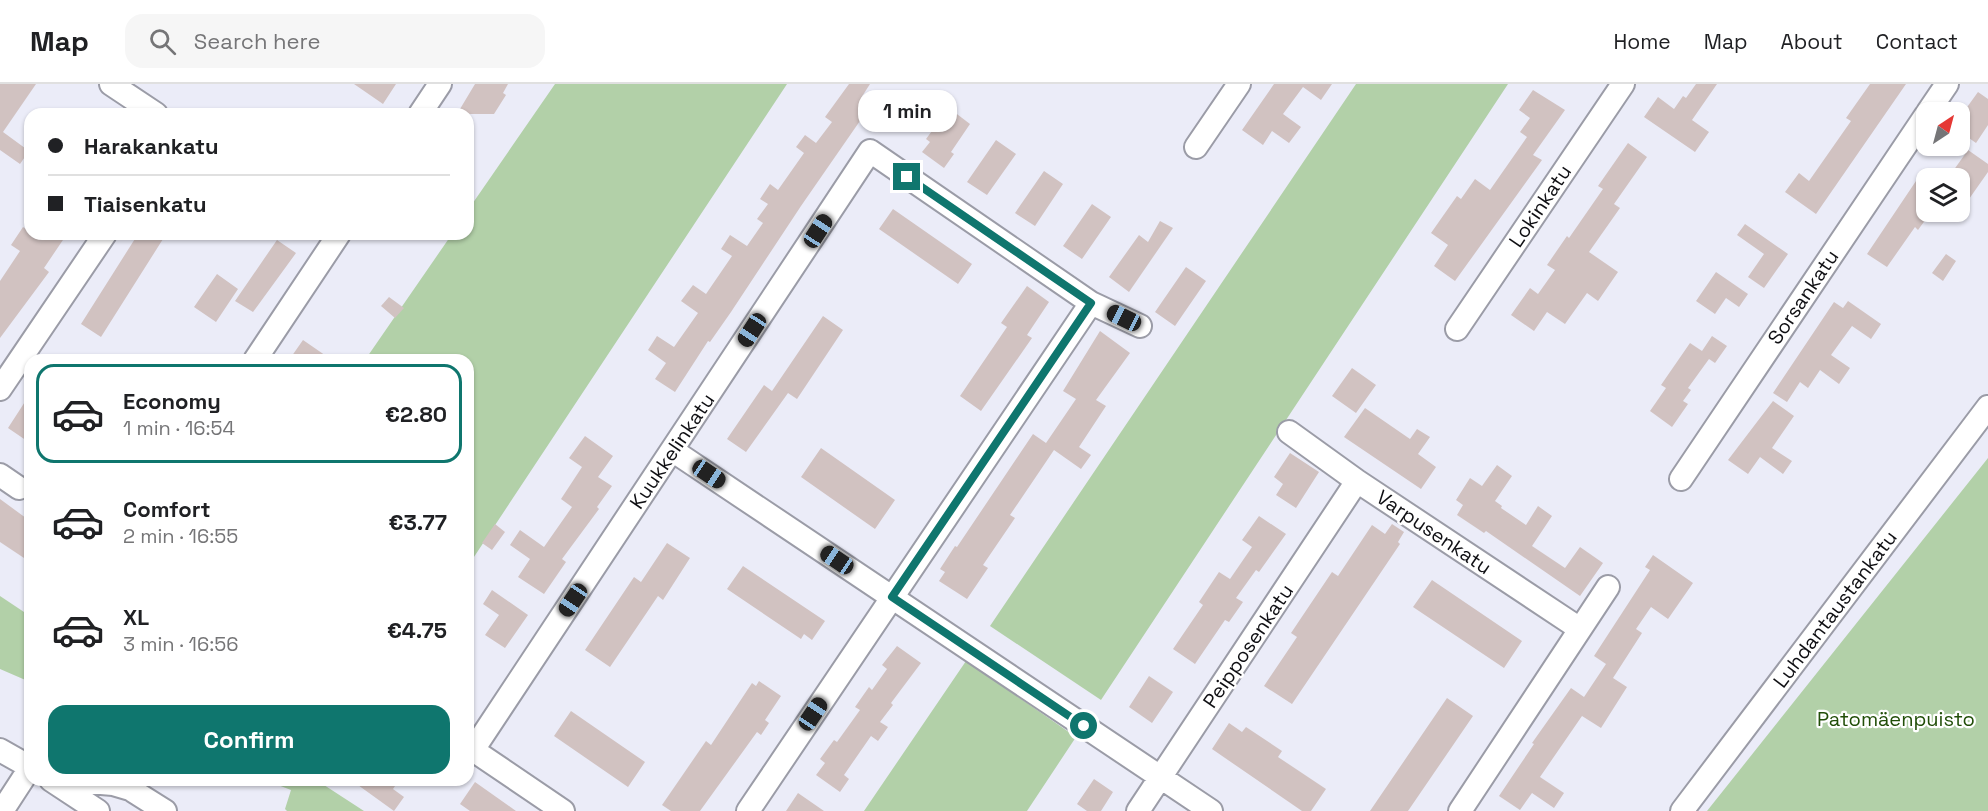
<!DOCTYPE html>
<meta charset="utf-8">
<style>
body{margin:0;font-family:"Space Grotesk",sans-serif;background:#f6f6f6;color:#202124;height:100vh;display:flex;flex-direction:column;font-size:22px;white-space:nowrap}
*{box-sizing:border-box;margin:0}
p{font-size:20px;color:#757577}
.icon{flex:none;width:33px;height:33px;fill:none;stroke:currentColor;stroke-width:2;stroke-linecap:round;stroke-linejoin:round}
.map{position:relative;flex:1;overflow:hidden}
.drawer{position:absolute;left:24px;top:270px;width:450px;height:432px;display:flex;flex-direction:column;background:#fff;border-radius:18px;box-shadow:0 2px 4px #0004}
.drawer>*{flex:none}
.banner{position:absolute;left:24px;top:24px;width:450px;height:132px;border-radius:18px;box-shadow:0 2px 4px #0004;display:grid;align-content:center;height:132px;padding:0 24px;background:#fff}
.needle{width:39px;rotate:36deg}
.controls{position:absolute;left:1916px;top:18px;display:grid;gap:12px}
.controls a{display:grid;place-items:center;width:54px;height:54px;border-radius:12px;background:#fff;box-shadow:0 2px 4px #0004;font-size:30px}
.end{position:absolute;width:27px;height:27px;margin:-14px;border:8px solid #0f766e;background:#fff;box-shadow:0 0 0 3px #fff}
.from{border-radius:50%}
.bubble{position:absolute;height:42px;border-radius:18px;background:#fff;box-shadow:0 2px 4px #0004;font-size:20px;font-weight:700;line-height:42px;text-align:center}
.car{position:absolute;width:18px;height:36px;margin:-18px -9px;border-radius:8px;box-shadow:0 0 4px 2px #0007;background:linear-gradient(#222 24%,#8ab4d8 0 40%,#222 0 76%,#8ab4d8 0 86%,#222 0)}
.banner b{display:flex;align-items:center;gap:21px;height:57px;font-size:22px}
.banner b+b{border-top:2px solid #e0e0e0}
.banner i{width:15px;height:15px;background:#202124}
ul{padding:10px 0 0;list-style:none}
li{display:flex;align-items:center;gap:18px;height:99px;margin:0 12px 9px;padding:0 12px;border:3px solid transparent;border-radius:18px}
li div{flex:1}
li b{display:block;font-size:22px}
li em{font-style:normal;font-weight:700}
li.on{border-color:#0f766e}
li>.icon{width:54px;height:54px;stroke-width:1.5}
.primary-button{display:flex;gap:12px;margin-top:auto;padding:12px 24px}
.primary-button a{flex:1;height:69px;border-radius:18px;background:#0f766e;color:#fff;font-size:24px;font-weight:700;line-height:69px;text-align:center}
header{display:flex;align-items:center;gap:36px;box-sizing:border-box;height:84px;padding:0 30px;background:#fff;border-bottom:2px solid #e0e0e0}
header strong{font-size:28px}
nav{display:flex;gap:33px;margin-inline-start:auto;font-size:21px}
.search{width:420px;height:54px;background:#f6f6f6;display:flex;align-items:center;gap:15px;box-sizing:border-box;padding:0 21px;border-radius:18px;color:#757577;font-size:22px}
.map>svg:first-child{display:block}
.green{fill:#b2d0a8}
.building{fill:#d1c2c1}
.lines{fill:none;stroke-linecap:round;stroke-linejoin:round}
.minor-casing{stroke:#9b9ca7;stroke-width:26}
.minor{stroke:#fff;stroke-width:22}
.route{stroke:#0f766e;stroke-width:8}
.labels{text-anchor:middle;dominant-baseline:central;stroke-width:4.5;stroke-linejoin:round;paint-order:stroke}
.street-label{font-size:20px;fill:#0f0f13;stroke:#fff}
.park-label{font-size:20px;fill:#214e08;stroke:#fff}
</style>
<header>
<strong>Map</strong>
<div class="search"><svg class="icon" aria-label="search" viewBox="0 0 24 24"><circle cx="10" cy="10" r="6"/><path d="M15 15l6 6"/></svg>Search here</div>
<nav><a>Home</a><a>Map</a><a>About</a><a>Contact</a></nav>
</header>
<div class="map">
<svg width="1988" height="727" viewBox="0 0 1988 727">
<rect width="100%" height="100%" fill="#ebecf8"/>
<path class="green" d="M 555,0 L 787,0 L 468,482 L 468,276 L 365,276 L 452,150 L 468,150 L 468,126 Z
M 1356,0 L 1508,0 L 1101,616 L 990,542 Z
M 1988,374 L 1988,727 L 1707,727 Z
M 0,512 L 30,532 L 30,598 L 0,585 Z
M 966,577 L 1076,653 L 1027,727 L 864,727 Z
M 265,696 L 327,696 L 324,701 L 364,727 L 287,727 L 285,725 L 291,706 Z"/>
<path class="building" d="M 0,0 L 36,0 L 3,48 L 29,67 L 20,80 L 0,66 Z
M 354,0 L 396,0 L 383,20 Z
M 475,0 L 508,0 L 503,9 L 506,11 L 494,30 L 457,30 Z
M 849,0 L 870,0 L 861,14 L 871,21 L 801,122 L 731,228 L 710,258 L 708,257 L 675,308 L 655,295 L 666,279 L 648,266 L 657,252 L 674,263 L 698,229 L 681,217 L 693,201 L 706,210 L 732,172 L 721,165 L 730,151 L 747,162 L 763,139 L 757,135 L 768,120 L 760,115 L 770,100 L 778,106 L 804,69 L 796,63 L 805,51 L 816,59 L 832,38 L 825,33 Z
M 1274,0 L 1332,0 L 1321,16 L 1303,3 L 1283,30 L 1301,43 L 1289,59 L 1272,47 L 1263,61 L 1242,46 Z
M 1696,0 L 1717,0 L 1692,36 L 1709,48 L 1695,68 L 1644,33 L 1658,13 L 1674,25 L 1683,12 L 1686,14 Z
M 1870,0 L 1906,0 L 1816,130 L 1785,108 L 1799,89 L 1809,97 L 1851,37 L 1846,34 Z
M 1533,6 L 1565,26 L 1533,71 L 1542,76 L 1455,197 L 1434,182 L 1448,161 L 1431,149 L 1457,112 L 1461,115 L 1475,95 L 1490,106 L 1527,53 L 1520,48 L 1530,34 L 1519,26 Z
M 1978,8 L 1988,15 L 1988,41 L 1976,59 L 1959,47 L 1959,44 L 1970,29 L 1965,26 Z
M 949,24 L 970,40 L 951,68 L 954,70 L 944,84 L 922,68 L 930,58 L 926,55 Z
M 996,56 L 1016,70 L 987,111 L 967,98 Z
M 1628,59 L 1647,73 L 1614,120 L 1620,124 L 1589,168 L 1618,188 L 1598,217 L 1587,209 L 1565,240 L 1547,228 L 1534,247 L 1511,231 L 1530,204 L 1538,210 L 1555,186 L 1547,181 L 1567,152 L 1569,154 L 1603,105 L 1598,102 Z
M 1968,66 L 1988,80 L 1988,88 L 1969,115 L 1959,107 L 1959,94 L 1948,94 Z
M 1044,87 L 1063,100 L 1035,142 L 1015,129 Z
M 1916,97 L 1926,104 L 1926,135 L 1918,146 L 1915,143 L 1887,183 L 1867,170 Z
M 1092,120 L 1111,133 L 1082,175 L 1063,162 Z
M 893,125 L 972,180 L 958,200 L 879,145 Z
M 1160,137 L 1173,144 L 1129,208 L 1109,193 L 1139,151 L 1148,158 Z
M 1745,140 L 1788,170 L 1764,204 L 1748,193 L 1764,170 L 1737,151 Z
M 23,143 L 30,148 L 30,150 L 67,150 L 44,184 L 49,188 L 0,254 L 0,197 L 20,167 L 11,161 Z
M 138,150 L 155,150 L 163,155 L 101,253 L 81,240 Z
M 277,156 L 296,169 L 253,228 L 235,217 Z
M 1946,170 L 1956,177 L 1943,197 L 1932,189 Z
M 1186,183 L 1206,197 L 1175,242 L 1155,228 Z
M 1716,188 L 1748,210 L 1739,223 L 1726,214 L 1715,230 L 1696,217 Z
M 217,190 L 238,205 L 216,238 L 194,223 Z
M 1027,202 L 1049,218 L 1027,251 L 1032,254 L 981,327 L 960,312 L 1007,243 L 1001,239 Z
M 389,213 L 404,224 L 395,234 L 381,222 Z
M 1848,217 L 1881,240 L 1871,255 L 1852,242 L 1831,271 L 1850,284 L 1839,300 L 1820,286 L 1808,304 L 1800,298 L 1787,318 L 1773,309 L 1834,218 L 1843,224 Z
M 823,232 L 843,246 L 797,315 L 788,309 L 746,368 L 727,355 L 764,301 L 772,307 Z
M 1100,247 L 1130,269 L 1096,316 L 1106,322 L 1079,363 L 1091,371 L 1081,385 L 1054,366 L 1010,431 L 1015,434 L 983,481 L 988,484 L 967,515 L 939,497 L 945,488 L 940,485 L 955,462 L 957,463 L 1033,350 L 1046,359 L 1076,315 L 1063,307 Z
M 1712,252 L 1727,262 L 1715,279 L 1709,275 L 1688,304 L 1691,306 L 1683,317 L 1688,320 L 1672,343 L 1650,327 L 1666,304 L 1661,301 L 1690,259 L 1702,267 Z
M 303,256 L 332,276 L 289,276 Z
M 1352,284 L 1376,301 L 1356,329 L 1332,312 Z
M 30,310 L 30,359 L 8,344 Z
M 1773,317 L 1794,332 L 1772,364 L 1792,377 L 1783,390 L 1760,373 L 1748,390 L 1728,376 Z
M 1365,324 L 1410,355 L 1417,345 L 1430,353 L 1418,370 L 1436,383 L 1421,405 L 1344,353 Z
M 585,352 L 613,372 L 598,393 L 612,402 L 597,423 L 599,425 L 562,475 L 566,478 L 544,510 L 518,493 L 530,475 L 510,461 L 520,446 L 544,463 L 572,423 L 561,415 L 582,383 L 569,374 Z
M 821,364 L 895,416 L 875,445 L 801,393 Z
M 1290,369 L 1319,388 L 1296,424 L 1276,411 L 1283,400 L 1274,393 Z
M 1497,381 L 1512,392 L 1495,417 L 1502,422 L 1501,424 L 1526,441 L 1538,422 L 1552,432 L 1532,462 L 1565,484 L 1580,463 L 1603,479 L 1580,512 L 1486,447 L 1484,449 L 1457,431 L 1463,421 L 1456,416 L 1470,394 L 1482,402 Z
M 0,415 L 30,437 L 30,466 L 24,474 L 0,458 Z
M 1259,432 L 1286,450 L 1259,488 L 1256,486 L 1236,514 L 1243,518 L 1229,538 L 1225,536 L 1195,580 L 1173,565 L 1203,521 L 1199,518 L 1219,488 L 1230,495 L 1252,463 L 1242,456 Z
M 495,440 L 505,448 L 492,466 L 482,459 Z
M 1392,440 L 1404,448 L 1398,458 L 1400,460 L 1292,620 L 1264,602 L 1297,553 L 1291,549 L 1332,488 L 1338,492 L 1372,441 L 1385,450 Z
M 667,459 L 690,474 L 663,516 L 658,512 L 610,583 L 585,566 L 634,493 L 641,498 Z
M 1653,471 L 1693,499 L 1668,535 L 1651,523 L 1636,545 L 1642,549 L 1613,594 L 1627,603 L 1601,644 L 1582,632 L 1540,693 L 1564,709 L 1554,724 L 1532,709 L 1520,726 L 1499,712 L 1534,660 L 1532,659 L 1571,604 L 1584,613 L 1606,580 L 1594,572 L 1650,486 L 1645,483 Z
M 743,482 L 825,537 L 812,556 L 804,550 L 801,555 L 727,505 Z
M 1432,496 L 1522,557 L 1504,584 L 1413,523 Z
M 492,506 L 528,531 L 505,564 L 485,551 L 499,531 L 483,520 Z
M 897,562 L 921,579 L 891,619 L 893,621 L 880,638 L 888,643 L 878,657 L 871,652 L 844,691 L 849,695 L 840,708 L 816,691 L 825,679 L 820,675 L 834,656 L 837,658 L 860,626 L 855,623 L 869,603 L 872,606 L 887,585 L 882,581 Z
M 1149,592 L 1173,608 L 1152,639 L 1129,623 Z
M 759,597 L 781,612 L 765,636 L 769,639 L 761,651 L 757,648 L 700,727 L 671,727 L 662,721 L 706,657 L 711,661 L 752,599 L 756,602 Z
M 1447,614 L 1473,632 L 1408,727 L 1370,727 Z
M 571,627 L 645,678 L 628,703 L 554,652 Z
M 1229,639 L 1242,648 L 1246,643 L 1282,667 L 1278,673 L 1326,705 L 1311,727 L 1302,727 L 1212,665 Z
M 1094,695 L 1113,708 L 1101,727 L 1087,727 L 1077,720 Z
M 351,696 L 399,696 L 393,705 L 404,713 L 394,727 Z
M 475,698 L 516,727 L 470,727 L 460,720 Z
M 798,709 L 824,727 L 786,727 Z"/>
<g class="lines">
<defs>
<path id="minor" d="M 111,0 L 156,30
M 1928,28 L 1947,0
M 420,30 L 440,0
M 1196,63 L 1239,0
M 1457,245 L 1623,0
M 255,276 L 339,150
M 0,305 L 105,150
M 1289,348 L 1357,397 L 1580,545
M 672,366 L 1211,727
M 0,391 L 19,404
M 1681,395 L 1926,31
M 0,666 L 30,683
M 51,696 L 98,727
M 66,696 L 113,700 L 130,705 L 165,727
M 2,727 L 30,684
M 563,727 L 473,666 L 870,67 L 1091,219 L 1140,242
M 748,727 L 1091,219
M 1138,727 L 1357,397
M 1460,727 L 1608,503
M 1682,727 L 1988,323"/>
</defs>
<use href="#minor" class="minor-casing"/>
<use href="#minor" class="minor"/>
</g>
<g class="lines">
<path class="route" d="M 907,93 L 1091,219 L 892,513 L 1084,642"/>
</g>
<g class="labels">
<g class="street-label">
<text transform="translate(1540 122) rotate(-56)">Lokinkatu</text>
<text transform="translate(1803 213) rotate(-56)">Sorsankatu</text>
<text transform="translate(672 367) rotate(-56)">Kuukkelinkatu</text>
<text transform="translate(1434 448) rotate(34)">Varpusenkatu</text>
<text transform="translate(1835 525) rotate(-53)">Luhdantaustankatu</text>
<text transform="translate(1248 562) rotate(-56)">Peipposenkatu</text>
</g>
<g class="park-label">
<text x="1896" y="635">Patomäenpuisto</text>
</g>
</g>
</svg>
<div class="controls">
<a><svg class="needle" viewBox="-14 -14 28 28"><path d="M0-13l5 13h-10z" fill="#e53935"/><path d="M0 13l5-13h-10z" fill="#757577"/></svg></a>
<a><svg class="icon" aria-label="layers" viewBox="0 0 24 24"><path d="M12 4l9 5-9 5-9-5zM3 14l9 5 9-5"/></svg></a>
</div>
<i class="end from" style="left:1084px;top:642px"></i>
<i class="end" style="left:907px;top:93px"></i>
<div class="bubble" style="left:858px;top:6px;width:99px">1 min</div>
<i class="car" style="left:818px;top:147px;rotate:33deg"></i>
<i class="car" style="left:1124px;top:234px;rotate:296deg"></i>
<i class="car" style="left:752px;top:246px;rotate:213deg"></i>
<i class="car" style="left:709px;top:390px;rotate:124deg"></i>
<i class="car" style="left:837px;top:476px;rotate:304deg"></i>
<i class="car" style="left:573px;top:516px;rotate:214deg"></i>
<i class="car" style="left:813px;top:630px;rotate:34deg"></i>
<div class="banner">
<b><i class="from"></i>Harakankatu</b>
<b><i></i>Tiaisenkatu</b>
</div>
<section class="drawer">
<ul>
<li class="on"><svg class="icon" aria-label="car" viewBox="0 0 24 24"><path d="M5 17H2v-5l4-1 3-4h7l3 4 3 1v5h-3M9 17h6M6 11h13"/><circle cx="7" cy="17" r="2"/><circle cx="17" cy="17" r="2"/></svg><div><b>Economy</b><p>1 min · 16:54</p></div><em>€2.80</em></li>
<li><svg class="icon" aria-label="car" viewBox="0 0 24 24"><path d="M5 17H2v-5l4-1 3-4h7l3 4 3 1v5h-3M9 17h6M6 11h13"/><circle cx="7" cy="17" r="2"/><circle cx="17" cy="17" r="2"/></svg><div><b>Comfort</b><p>2 min · 16:55</p></div><em>€3.77</em></li>
<li><svg class="icon" aria-label="car" viewBox="0 0 24 24"><path d="M5 17H2v-5l4-1 3-4h7l3 4 3 1v5h-3M9 17h6M6 11h13"/><circle cx="7" cy="17" r="2"/><circle cx="17" cy="17" r="2"/></svg><div><b>XL</b><p>3 min · 16:56</p></div><em>€4.75</em></li>
</ul>
<div class="primary-button"><a>Confirm</a></div>
</section>
</div>
